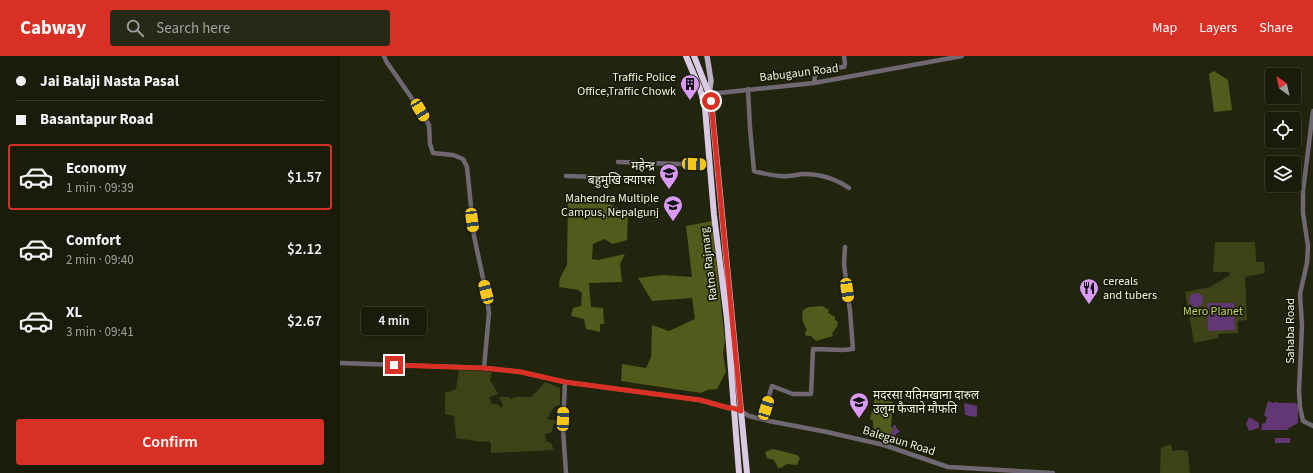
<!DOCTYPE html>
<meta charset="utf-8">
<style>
body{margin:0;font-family:"Source Sans 3","Noto Sans Devanagari",sans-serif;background:#272918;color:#f1f3f6;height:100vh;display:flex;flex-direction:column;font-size:15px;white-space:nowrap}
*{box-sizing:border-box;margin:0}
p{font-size:13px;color:#9fa19c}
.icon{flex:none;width:22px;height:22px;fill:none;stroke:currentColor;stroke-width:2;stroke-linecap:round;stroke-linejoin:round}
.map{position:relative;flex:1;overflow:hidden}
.panel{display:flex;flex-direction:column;background:#1a1c0a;width:340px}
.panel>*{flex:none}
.hud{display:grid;align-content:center;height:88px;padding:0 16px;background:#1a1c0a}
.needle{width:26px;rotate:327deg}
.tools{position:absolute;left:925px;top:12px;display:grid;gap:8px}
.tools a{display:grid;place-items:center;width:36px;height:36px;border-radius:4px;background:#1a1c0a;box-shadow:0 2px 6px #0003,0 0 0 1px #383a2b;font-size:20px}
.end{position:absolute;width:18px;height:18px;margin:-9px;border:5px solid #d93025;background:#fff;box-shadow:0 0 0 2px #fff}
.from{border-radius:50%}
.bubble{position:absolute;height:28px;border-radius:4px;background:#1a1c0a;box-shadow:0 2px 6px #0003,0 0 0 1px #383a2b;font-size:13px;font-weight:600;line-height:28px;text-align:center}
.car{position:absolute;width:12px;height:24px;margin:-12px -6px;border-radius:5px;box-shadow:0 0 3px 1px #0007;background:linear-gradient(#f5c518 24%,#345 0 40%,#f5c518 0 76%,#345 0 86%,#f5c518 0)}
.hud b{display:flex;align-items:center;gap:14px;height:38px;font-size:15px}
.hud b+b{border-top:1px solid #383a2b}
.hud i{width:10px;height:10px;background:#f1f3f6}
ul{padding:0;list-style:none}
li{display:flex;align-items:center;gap:12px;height:66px;margin:0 8px 6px;padding:0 8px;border:2px solid transparent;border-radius:4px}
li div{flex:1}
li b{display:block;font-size:15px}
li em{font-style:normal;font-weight:600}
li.selected{border-color:#d93025}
li>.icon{width:36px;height:36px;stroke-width:1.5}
.button{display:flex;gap:8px;margin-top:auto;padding:8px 16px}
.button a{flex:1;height:46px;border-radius:4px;background:#d93025;color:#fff;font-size:16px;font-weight:600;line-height:46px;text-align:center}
header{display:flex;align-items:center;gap:24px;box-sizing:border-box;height:56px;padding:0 20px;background:#d93025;color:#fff}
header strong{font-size:19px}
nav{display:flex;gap:22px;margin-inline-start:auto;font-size:14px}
.search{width:280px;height:36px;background:#272918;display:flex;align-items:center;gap:10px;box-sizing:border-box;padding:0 14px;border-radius:4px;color:#9fa19c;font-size:15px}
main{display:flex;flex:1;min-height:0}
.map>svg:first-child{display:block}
.green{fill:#3e4317}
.forest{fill:#525a1c}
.water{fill:#613873}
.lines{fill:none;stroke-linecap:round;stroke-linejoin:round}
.minor{stroke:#6f6872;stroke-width:4.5}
.major{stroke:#bcaec3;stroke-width:5.5}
.highway{stroke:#dac9e3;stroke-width:6}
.route{stroke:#d93025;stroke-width:5}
.labels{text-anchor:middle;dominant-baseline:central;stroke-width:3.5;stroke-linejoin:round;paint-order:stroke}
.street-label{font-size:12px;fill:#eff2e3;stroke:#191c05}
.poi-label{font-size:12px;fill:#eff2e3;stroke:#191c05;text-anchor:end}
.park-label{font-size:12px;fill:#bfcd61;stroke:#191c05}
</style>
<header>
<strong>Cabway</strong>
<div class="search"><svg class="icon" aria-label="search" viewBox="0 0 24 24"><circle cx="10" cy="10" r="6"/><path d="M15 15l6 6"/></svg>Search here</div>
<nav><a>Map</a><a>Layers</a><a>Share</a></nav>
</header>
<main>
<section class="panel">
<div class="hud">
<b><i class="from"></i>Jai Balaji Nasta Pasal</b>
<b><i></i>Basantapur Road</b>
</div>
<ul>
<li class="selected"><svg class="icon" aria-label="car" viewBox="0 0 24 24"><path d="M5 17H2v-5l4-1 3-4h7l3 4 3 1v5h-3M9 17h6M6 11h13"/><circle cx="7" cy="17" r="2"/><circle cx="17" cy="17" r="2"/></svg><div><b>Economy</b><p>1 min · 09:39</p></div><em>$1.57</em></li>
<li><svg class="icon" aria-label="car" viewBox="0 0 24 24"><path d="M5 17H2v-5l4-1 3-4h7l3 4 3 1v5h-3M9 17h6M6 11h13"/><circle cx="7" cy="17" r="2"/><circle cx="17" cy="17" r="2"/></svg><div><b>Comfort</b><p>2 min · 09:40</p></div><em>$2.12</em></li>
<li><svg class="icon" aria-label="car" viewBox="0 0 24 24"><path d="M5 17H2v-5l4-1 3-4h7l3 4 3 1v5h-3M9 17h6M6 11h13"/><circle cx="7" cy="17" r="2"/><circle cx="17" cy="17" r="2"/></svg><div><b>XL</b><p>3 min · 09:41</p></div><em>$2.67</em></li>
</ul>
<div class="button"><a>Confirm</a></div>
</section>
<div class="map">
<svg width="973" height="417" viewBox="0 0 973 417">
<rect width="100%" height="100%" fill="#22250d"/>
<path class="green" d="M 875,186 L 915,186 L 916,206 L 924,206 L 925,217 L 905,221 L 907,264 L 898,265 L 898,277 L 878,278 L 878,282 L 854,287 L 845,236 L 870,231 L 890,219 L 889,216 L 873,216 Z
M 119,314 L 152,316 L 150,324 L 158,338 L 149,341 L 152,348 L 157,348 L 161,352 L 163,350 L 159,341 L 169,341 L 171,343 L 175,341 L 192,341 L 205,326 L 220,332 L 220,349 L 214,351 L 207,363 L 219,365 L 213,369 L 212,376 L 205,378 L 206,385 L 211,387 L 214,394 L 151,397 L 151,388 L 149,385 L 142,386 L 116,382 L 114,360 L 105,358 L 105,337 L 116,333 Z
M 831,388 L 832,395 L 843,394 L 848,396 L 850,417 L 820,417 L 821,392 Z"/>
<path class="forest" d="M 874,15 L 888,24 L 892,54 L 874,56 L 869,18 Z
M 228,139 L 236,146 L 250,143 L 272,149 L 288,158 L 287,184 L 273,188 L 264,183 L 253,188 L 252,203 L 258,204 L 285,198 L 280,208 L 282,226 L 249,227 L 251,251 L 263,252 L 264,268 L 260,268 L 260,276 L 246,273 L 244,263 L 231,260 L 233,252 L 241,250 L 242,237 L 238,234 L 219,231 L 220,222 L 227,209 Z
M 372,165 L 385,286 L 383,297 L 386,316 L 377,333 L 367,334 L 361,337 L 281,325 L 282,308 L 306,312 L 311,301 L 312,269 L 329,275 L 355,263 L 352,242 L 312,245 L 298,222 L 323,219 L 352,221 L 346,170 Z
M 482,250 L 489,254 L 488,257 L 495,261 L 495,264 L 498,266 L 497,271 L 492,277 L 493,280 L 476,285 L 471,280 L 466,280 L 465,276 L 467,274 C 463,267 461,262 463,254 L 469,251 Z
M 535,342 L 553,346 L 551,372 L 554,372 L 551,377 L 553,380 L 552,381 L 551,387 L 541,383 L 533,371 L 533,365 L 530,363 Z
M 433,393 L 457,399 L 460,402 L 457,409 L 447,408 L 441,412 L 438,412 L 434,404 L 427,402 L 425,396 Z"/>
<path class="water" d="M849 244a7 7 0 1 1 14 0a7 7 0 1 1-14 0Z
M 867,247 L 894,247 L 895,274 L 868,275 Z
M 928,345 L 933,347 L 936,346 C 941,348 950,346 956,347 L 958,350 L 958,367 C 954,370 950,370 947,374 L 921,374 L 922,368 L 925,367 L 927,362 L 924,359 Z
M 624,347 L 637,350 L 637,361 L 625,359 Z
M 909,361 L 919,367 L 919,372 L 909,375 L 906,368 Z
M 554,369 L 556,369 L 556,372 L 557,372 L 560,376 L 556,378 L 556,380 L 559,380 L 557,384 L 553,388 L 551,387 L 552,381 L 553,380 L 550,379 L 554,372 L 551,372 Z
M 935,382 L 950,382 L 950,387 L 935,387 Z"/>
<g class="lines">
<path class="minor" d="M 44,0 L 46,5 L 80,54 L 89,69 L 90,88 L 93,97 L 113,99 L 123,103 L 127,111 L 134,180 L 146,236 L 149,257 L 144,312
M 474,27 L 476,13 L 504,11 L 505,8 L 504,0
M 408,33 L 410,72 L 414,115 C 425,118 437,121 448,120 C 453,120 459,118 464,118 C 480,118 496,123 509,132
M 369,38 L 474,27 L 622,0
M 973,55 L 963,135 L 963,157 L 968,190 L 967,207 L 960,238 L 962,269 L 959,335 L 960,351 L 963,365 L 973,370
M 278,106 L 369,109 L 369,106
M 226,120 L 286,122
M 0,307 L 144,312 L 181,316 L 225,326 L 360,344 L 389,352 L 393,352
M 225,326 L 223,373 L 226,417
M 401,355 L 409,360 L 429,365 L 487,376 L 544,389 L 608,411 L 713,417
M 422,363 L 432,330 L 453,338 L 471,338 L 473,293 L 503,294 L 513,293 L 510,255 L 504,208 L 505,191"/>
<path class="major" d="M 367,0 L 371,25 L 369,38"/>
<path class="highway" d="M 346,0 L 360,33 L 365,52 L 374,159 L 387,263 L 399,417
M 354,0 L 369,38 L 371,45 L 407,417"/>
</g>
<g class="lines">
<path class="route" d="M 54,309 L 144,312 L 181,316 L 225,326 L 360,344 L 389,352 L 393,352 L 401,355 L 371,45"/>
</g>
<defs>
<symbol id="building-pin" viewBox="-11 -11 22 30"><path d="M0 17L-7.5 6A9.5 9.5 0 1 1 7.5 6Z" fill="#d99af7" stroke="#191c05"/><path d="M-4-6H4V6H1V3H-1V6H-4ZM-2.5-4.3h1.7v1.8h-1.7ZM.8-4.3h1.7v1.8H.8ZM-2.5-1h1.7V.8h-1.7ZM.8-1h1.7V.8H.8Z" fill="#111"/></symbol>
<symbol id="university-pin" viewBox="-11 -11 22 30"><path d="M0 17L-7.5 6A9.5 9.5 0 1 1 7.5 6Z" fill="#d99af7" stroke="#191c05"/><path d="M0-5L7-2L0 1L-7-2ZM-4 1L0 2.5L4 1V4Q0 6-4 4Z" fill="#111"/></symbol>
<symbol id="restaurant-pin" viewBox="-11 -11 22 30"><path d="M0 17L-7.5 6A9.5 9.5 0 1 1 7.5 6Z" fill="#d99af7" stroke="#191c05"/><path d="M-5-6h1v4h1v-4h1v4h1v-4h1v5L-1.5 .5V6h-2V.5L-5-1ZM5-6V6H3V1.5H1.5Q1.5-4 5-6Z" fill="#111"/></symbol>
<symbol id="school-pin" viewBox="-11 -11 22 30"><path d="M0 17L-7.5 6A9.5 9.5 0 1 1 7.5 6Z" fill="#d99af7" stroke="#191c05"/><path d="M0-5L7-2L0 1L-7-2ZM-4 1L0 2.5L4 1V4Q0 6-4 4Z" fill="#111"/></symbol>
</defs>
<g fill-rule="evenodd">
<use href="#building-pin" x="339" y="17" width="22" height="30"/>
<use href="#university-pin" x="318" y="106" width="22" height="30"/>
<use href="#university-pin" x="322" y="138" width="22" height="30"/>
<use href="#restaurant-pin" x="738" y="221" width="22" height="30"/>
<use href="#school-pin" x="508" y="335" width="22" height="30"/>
</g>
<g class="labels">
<g class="street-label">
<text transform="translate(459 17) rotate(-7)">Babugaun Road</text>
<text transform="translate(369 208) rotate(-97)">Ratna Rajmarg</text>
<text transform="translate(950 275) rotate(-90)">Sahaba Road</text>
<text transform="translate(559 385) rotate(17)">Balegaun Road</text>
</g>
<g class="poi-label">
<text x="336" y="21">Traffic Police<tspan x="336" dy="14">Office,Traffic Chowk</tspan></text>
<text x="315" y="110">महेन्द्र<tspan x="315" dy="14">बहुमुखि क्यापस</tspan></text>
<text x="319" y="142">Mahendra Multiple<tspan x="319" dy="14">Campus, Nepalgunj</tspan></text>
<text x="763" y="225" text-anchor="start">cereals<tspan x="763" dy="14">and tubers</tspan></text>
<text x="533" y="339" text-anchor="start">मदरसा यतिमखाना दारुल<tspan x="533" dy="14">उलुम फैजाने माैफति</tspan></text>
</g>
<g class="park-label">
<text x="873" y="255">Mero Planet</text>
</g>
</g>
</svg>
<div class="tools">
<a><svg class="needle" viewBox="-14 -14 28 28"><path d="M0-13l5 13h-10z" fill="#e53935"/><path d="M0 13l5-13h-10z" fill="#9fa19c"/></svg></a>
<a><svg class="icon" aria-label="locate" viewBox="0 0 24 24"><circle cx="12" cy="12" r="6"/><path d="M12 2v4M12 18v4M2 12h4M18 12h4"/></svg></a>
<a><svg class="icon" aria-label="layers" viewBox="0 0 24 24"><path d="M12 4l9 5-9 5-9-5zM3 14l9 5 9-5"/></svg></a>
</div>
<i class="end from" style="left:371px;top:45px"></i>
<i class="end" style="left:54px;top:309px"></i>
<div class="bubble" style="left:21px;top:251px;width:66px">4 min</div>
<i class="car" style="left:80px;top:54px;rotate:149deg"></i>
<i class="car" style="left:354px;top:108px;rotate:92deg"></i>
<i class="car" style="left:132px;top:164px;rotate:173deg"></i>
<i class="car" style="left:507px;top:234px;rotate:172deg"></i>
<i class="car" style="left:146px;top:236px;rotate:346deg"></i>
<i class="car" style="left:426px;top:352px;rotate:17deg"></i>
<i class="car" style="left:223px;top:363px;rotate:2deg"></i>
</div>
</main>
